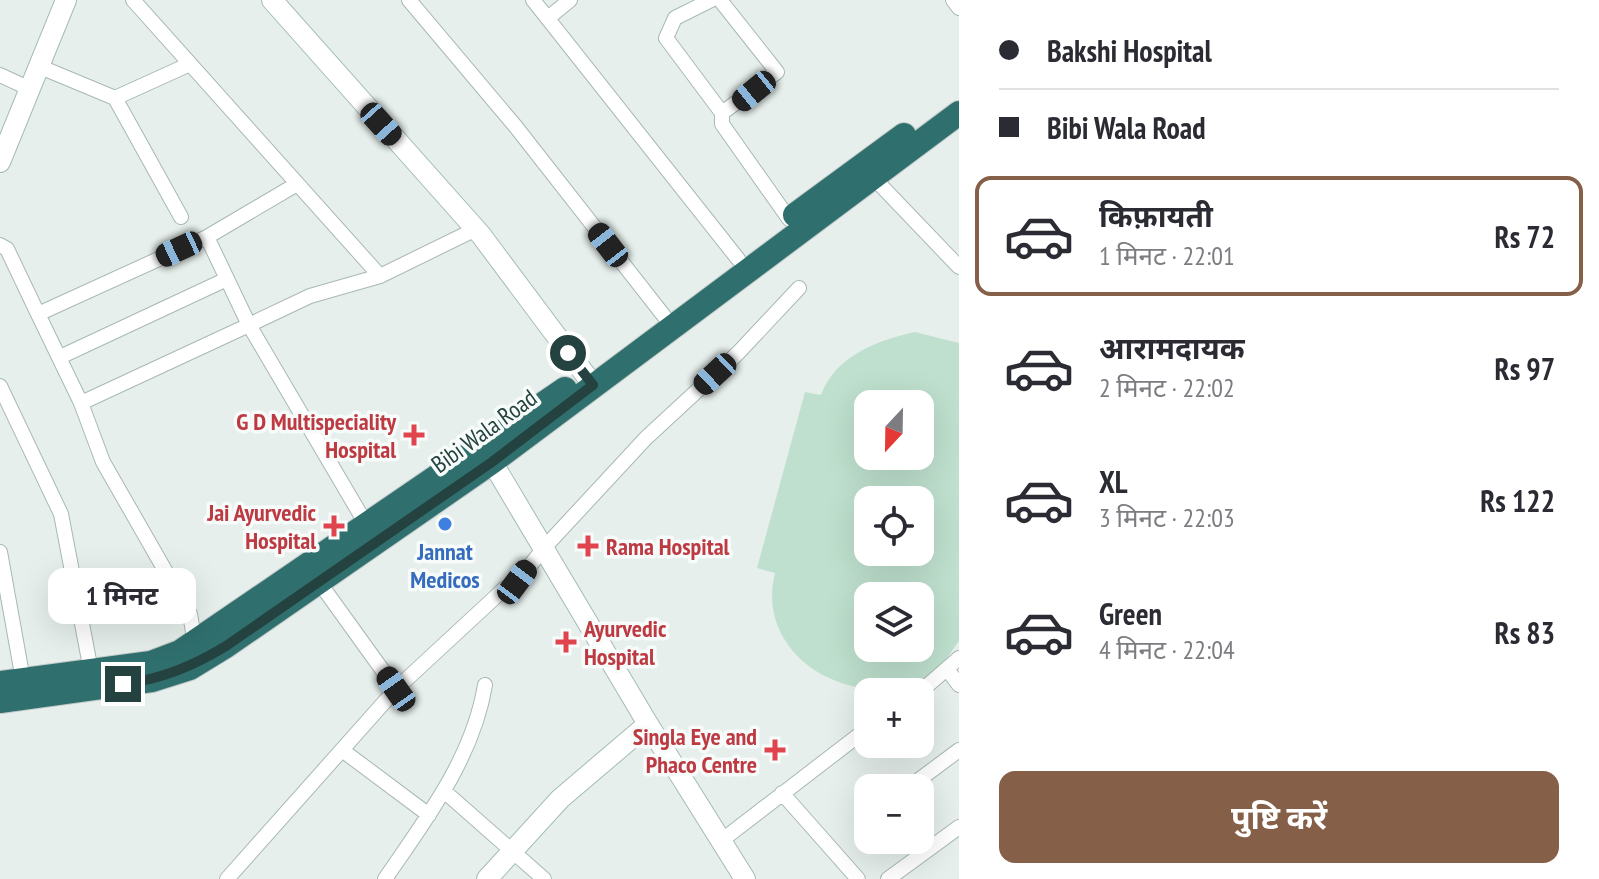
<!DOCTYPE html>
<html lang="hi">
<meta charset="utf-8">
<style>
body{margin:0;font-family:"PT Sans Narrow","Noto Sans Devanagari",sans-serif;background:#f7f7f7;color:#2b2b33;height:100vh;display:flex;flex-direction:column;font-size:30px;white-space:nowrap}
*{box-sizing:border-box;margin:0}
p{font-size:26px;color:#7c7c81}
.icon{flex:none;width:44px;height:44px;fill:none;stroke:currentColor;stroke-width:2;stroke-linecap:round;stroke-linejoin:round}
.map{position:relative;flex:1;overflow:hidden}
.sheet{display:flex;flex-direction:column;background:#fff;width:640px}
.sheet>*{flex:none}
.hud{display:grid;align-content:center;height:176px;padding:0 40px;background:#fff}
.needle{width:52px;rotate:202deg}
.tools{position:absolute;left:854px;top:390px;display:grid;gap:16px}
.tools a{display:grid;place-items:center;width:80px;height:80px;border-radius:16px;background:#fff;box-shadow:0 8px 32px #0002;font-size:40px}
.end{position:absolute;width:36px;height:36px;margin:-18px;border:10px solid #24423f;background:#fff;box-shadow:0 0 0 4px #fff}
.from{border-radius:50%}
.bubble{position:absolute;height:56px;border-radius:16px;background:#fff;box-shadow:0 8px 32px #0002;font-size:26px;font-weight:700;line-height:56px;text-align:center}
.car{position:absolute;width:24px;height:48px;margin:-24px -12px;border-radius:10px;box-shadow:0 0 6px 2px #0007;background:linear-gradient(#222 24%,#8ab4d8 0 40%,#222 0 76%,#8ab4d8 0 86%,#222 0)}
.hud b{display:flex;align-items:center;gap:28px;height:76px;font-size:30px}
.hud b+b{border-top:2px solid #e1e1e2}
.hud i{width:20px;height:20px;background:#2b2b33}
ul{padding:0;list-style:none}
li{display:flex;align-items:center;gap:24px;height:120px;margin:0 16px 12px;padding:0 24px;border:4px solid transparent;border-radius:16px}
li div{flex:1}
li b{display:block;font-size:30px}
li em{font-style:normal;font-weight:700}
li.selected{border-color:#855f47}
li>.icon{width:72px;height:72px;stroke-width:1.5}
.action{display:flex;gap:16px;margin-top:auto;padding:16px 40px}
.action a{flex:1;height:92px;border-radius:16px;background:#855f47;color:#fff;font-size:32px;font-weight:700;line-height:92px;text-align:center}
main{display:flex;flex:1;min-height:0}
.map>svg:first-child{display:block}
.green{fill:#bfe0ce;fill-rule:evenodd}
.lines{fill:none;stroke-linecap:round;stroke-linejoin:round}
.street-casing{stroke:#a8b8b5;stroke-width:16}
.secondary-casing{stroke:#a4bbb7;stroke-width:22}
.highway-casing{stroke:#c2cac9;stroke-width:26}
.street{stroke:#fff;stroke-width:14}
.secondary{stroke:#fff;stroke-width:20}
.highway{stroke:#2f6f6d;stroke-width:24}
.route{stroke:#24423f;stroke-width:10}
.health-dot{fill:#e0444e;stroke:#f7fbfa;stroke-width:3}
.shop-dot{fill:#3f7fe0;stroke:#f7fbfa;stroke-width:3}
.labels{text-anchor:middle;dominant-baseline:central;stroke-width:7;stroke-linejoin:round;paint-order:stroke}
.health-label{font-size:24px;font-weight:bold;fill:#be3a42;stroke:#f7fbfa;text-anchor:end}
.street-label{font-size:24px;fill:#24423f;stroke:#f7fbfa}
.shop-label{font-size:24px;font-weight:bold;fill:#366cbe;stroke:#f7fbfa}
</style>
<main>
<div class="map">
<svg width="959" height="879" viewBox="0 0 959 879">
<rect width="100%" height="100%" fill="#e6efec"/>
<path class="green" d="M 915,332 L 959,343 L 959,641 C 951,651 942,668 932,675 C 861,717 753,660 775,573 L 757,568 L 805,392 L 821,395 C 835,356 878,340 915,332 ZM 868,404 L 920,404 L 920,456 L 868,456 ZM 868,500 L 920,500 L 920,552 L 868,552 ZM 868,596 L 920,596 L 920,648 L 868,648 Z"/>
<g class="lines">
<defs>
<path id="street" d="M 409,0 L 516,127 L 664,316
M 533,0 L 738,259
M 711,0 L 675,18 L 666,38 L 722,113
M 720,0 L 777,72 L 722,113 L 722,124 L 789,219
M 953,0 L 959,8
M 548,18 L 570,0
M 38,66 L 115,98 L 190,64
M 0,75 L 28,88
M 115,98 L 181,217
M 869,173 L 959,267
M 207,237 L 297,184
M 0,245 L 7,249 L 38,314 L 207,237 L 249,325 L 310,296 L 380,276 L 133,0
M 380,276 L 476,229
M 38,314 L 81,403 L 103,462 L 190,614 L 195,644
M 60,357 L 227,279
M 0,386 L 61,514 L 92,676
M 81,403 L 249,325 L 366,524
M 0,552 L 23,680
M 319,582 L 396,689
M 947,669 L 959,685
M 920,692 L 959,658
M 342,750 L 429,815
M 908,788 L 959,750
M 444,791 L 544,879
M 782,793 L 858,879
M 721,841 L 868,728
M 227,879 L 396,689 L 504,589 L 517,582 L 543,549 L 646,438 L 738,353 L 799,288
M 385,879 C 426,819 473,758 485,685
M 888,879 L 959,827"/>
<path id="secondary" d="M 272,0 L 481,235 L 593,385
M 0,162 L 66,0
M 485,450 L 648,724 L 745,879
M 487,879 L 560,799 L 648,724"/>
<path id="highway" d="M 795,215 L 904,135
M 0,683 L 151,663 L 180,652 L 565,389
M 0,701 L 152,680 L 190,668 L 226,646 L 492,462 L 959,113"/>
</defs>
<use href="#street" class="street-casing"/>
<use href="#secondary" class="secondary-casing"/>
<use href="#highway" class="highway-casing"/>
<use href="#street" class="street"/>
<use href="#secondary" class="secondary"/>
<use href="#highway" class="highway"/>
</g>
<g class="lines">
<path class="route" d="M 123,684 C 162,679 193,666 226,646 L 492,462 L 593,385 L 568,353"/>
</g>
<g class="health-dot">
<path d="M410 423h8v8h8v8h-8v8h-8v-8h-8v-8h8z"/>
<path d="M330 514h8v8h8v8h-8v8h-8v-8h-8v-8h8z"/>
<path d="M584 534h8v8h8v8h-8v8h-8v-8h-8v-8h8z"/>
<path d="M562 630h8v8h8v8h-8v8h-8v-8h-8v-8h8z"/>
<path d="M771 738h8v8h8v8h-8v8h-8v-8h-8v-8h8z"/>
</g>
<circle class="shop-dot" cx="445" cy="524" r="8"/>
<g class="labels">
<g class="health-label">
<text x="396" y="421">G D Multispeciality<tspan x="396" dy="28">Hospital</tspan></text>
<text x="316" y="512">Jai Ayurvedic<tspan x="316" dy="28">Hospital</tspan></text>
<text x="606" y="546" text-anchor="start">Rama Hospital</text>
<text x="584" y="628" text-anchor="start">Ayurvedic<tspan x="584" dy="28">Hospital</tspan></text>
<text x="757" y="736">Singla Eye and<tspan x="757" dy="28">Phaco Centre</tspan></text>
</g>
<g class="street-label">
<text transform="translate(484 431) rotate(-36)">Bibi Wala Road</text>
</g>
<g class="shop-label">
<text x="445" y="551">Jannat<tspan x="445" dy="28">Medicos</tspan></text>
</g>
</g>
</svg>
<div class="tools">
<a><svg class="needle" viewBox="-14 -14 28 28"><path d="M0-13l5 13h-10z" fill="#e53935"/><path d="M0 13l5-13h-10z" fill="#7c7c81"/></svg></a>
<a><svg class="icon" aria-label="locate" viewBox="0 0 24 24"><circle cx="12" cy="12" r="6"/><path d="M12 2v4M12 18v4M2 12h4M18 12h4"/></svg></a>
<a><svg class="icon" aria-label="layers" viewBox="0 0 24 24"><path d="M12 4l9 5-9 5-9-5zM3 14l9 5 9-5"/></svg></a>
<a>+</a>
<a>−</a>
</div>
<i class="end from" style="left:568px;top:353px"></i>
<i class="end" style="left:123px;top:684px"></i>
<div class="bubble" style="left:48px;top:568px;width:148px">1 मिनट</div>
<i class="car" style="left:754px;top:91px;rotate:231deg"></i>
<i class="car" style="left:381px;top:124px;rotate:138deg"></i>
<i class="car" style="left:608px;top:245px;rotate:322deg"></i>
<i class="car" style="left:179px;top:249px;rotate:245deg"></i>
<i class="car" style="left:715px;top:374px;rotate:227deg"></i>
<i class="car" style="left:517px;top:582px;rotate:37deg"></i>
<i class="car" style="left:396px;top:689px;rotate:325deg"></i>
</div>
<section class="sheet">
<div class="hud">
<b><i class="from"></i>Bakshi Hospital</b>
<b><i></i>Bibi Wala Road</b>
</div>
<ul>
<li class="selected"><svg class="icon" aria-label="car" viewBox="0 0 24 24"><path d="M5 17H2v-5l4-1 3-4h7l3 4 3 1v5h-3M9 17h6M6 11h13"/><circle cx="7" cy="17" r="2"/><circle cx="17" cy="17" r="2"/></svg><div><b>किफ़ायती</b><p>1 मिनट · 22:01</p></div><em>Rs 72</em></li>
<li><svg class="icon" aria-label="car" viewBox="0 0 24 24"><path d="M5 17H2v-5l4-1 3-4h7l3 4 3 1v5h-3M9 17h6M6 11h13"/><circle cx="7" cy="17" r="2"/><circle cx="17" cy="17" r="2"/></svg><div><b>आरामदायक</b><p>2 मिनट · 22:02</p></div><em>Rs 97</em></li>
<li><svg class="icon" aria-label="car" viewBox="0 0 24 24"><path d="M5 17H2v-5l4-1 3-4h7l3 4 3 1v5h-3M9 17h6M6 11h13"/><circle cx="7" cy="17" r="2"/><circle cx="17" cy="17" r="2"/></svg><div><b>XL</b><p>3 मिनट · 22:03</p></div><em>Rs 122</em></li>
<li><svg class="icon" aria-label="car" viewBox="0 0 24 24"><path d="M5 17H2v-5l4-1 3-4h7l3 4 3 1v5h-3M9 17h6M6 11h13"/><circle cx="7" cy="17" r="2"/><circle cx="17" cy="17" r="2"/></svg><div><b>Green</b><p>4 मिनट · 22:04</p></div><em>Rs 83</em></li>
</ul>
<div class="action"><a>पुष्टि करें</a></div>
</section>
</main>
